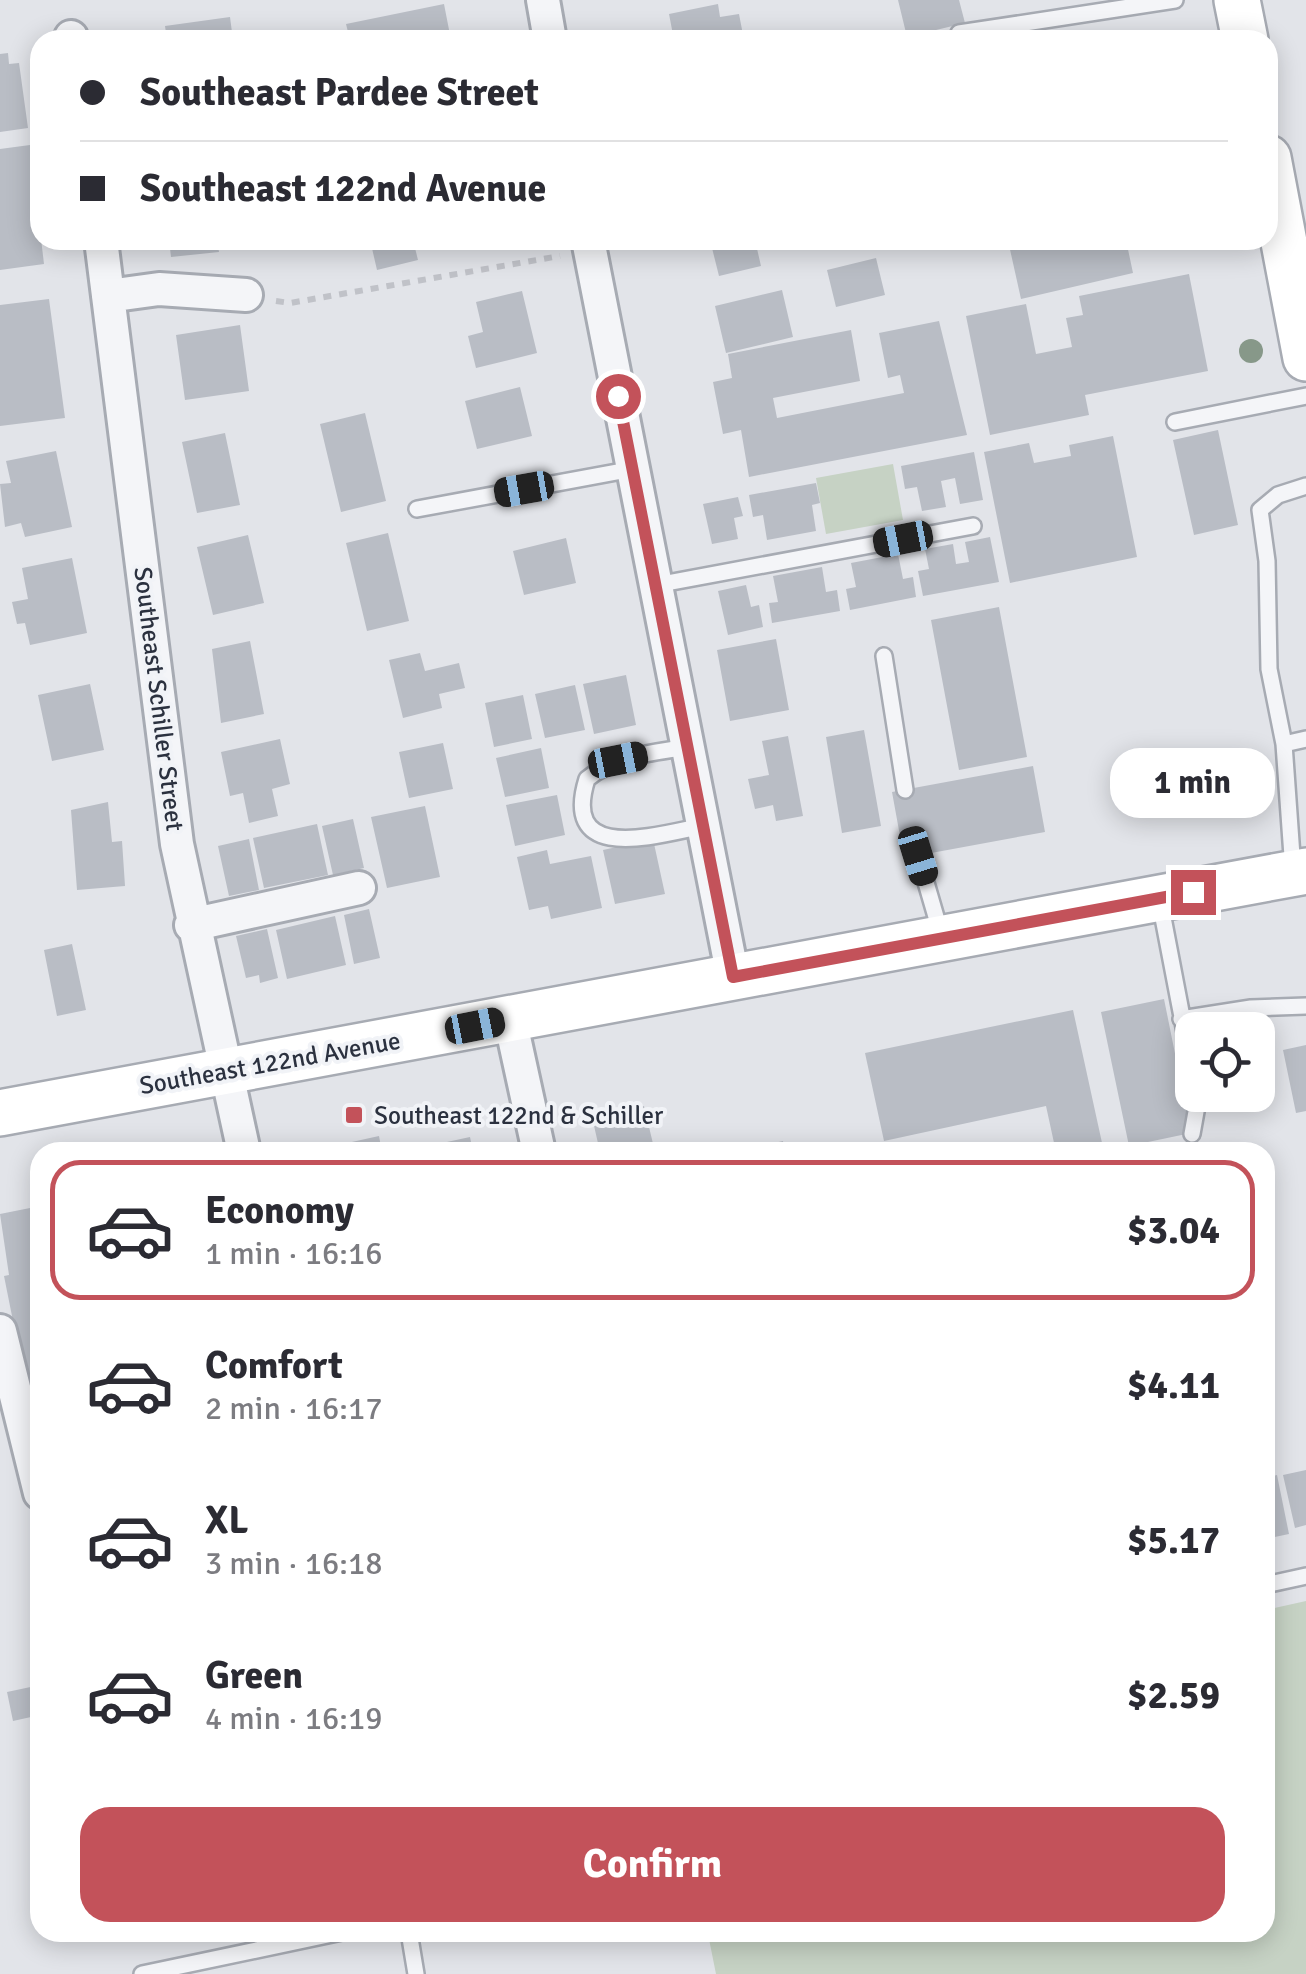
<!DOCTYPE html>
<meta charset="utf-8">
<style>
body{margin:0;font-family:Signika,sans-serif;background:#f7f7f7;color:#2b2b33;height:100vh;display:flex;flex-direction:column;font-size:38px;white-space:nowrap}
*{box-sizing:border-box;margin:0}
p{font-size:32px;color:#7c7c81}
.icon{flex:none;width:55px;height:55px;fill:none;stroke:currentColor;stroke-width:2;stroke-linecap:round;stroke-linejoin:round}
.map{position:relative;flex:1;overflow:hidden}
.details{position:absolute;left:30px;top:1142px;width:1245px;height:800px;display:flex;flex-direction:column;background:#fff;border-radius:30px;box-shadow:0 5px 25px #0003}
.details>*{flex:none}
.banner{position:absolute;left:30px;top:30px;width:1248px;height:220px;border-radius:30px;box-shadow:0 5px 25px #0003;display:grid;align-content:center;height:220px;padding:0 50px;background:#fff}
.controls{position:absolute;left:1175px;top:1012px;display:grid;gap:20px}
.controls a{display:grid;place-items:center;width:100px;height:100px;border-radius:20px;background:#fff;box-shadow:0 5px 25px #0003;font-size:50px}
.end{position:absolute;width:45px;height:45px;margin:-22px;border:12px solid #c3525a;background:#fff;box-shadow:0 0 0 5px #fff}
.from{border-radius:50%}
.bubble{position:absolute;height:70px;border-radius:30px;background:#fff;box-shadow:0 5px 25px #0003;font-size:32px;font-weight:700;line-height:70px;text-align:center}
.car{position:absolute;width:30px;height:60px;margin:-30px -15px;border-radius:12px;box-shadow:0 0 8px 2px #0007;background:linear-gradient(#222 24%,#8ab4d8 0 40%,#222 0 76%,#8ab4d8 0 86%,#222 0)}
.banner b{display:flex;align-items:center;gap:35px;height:95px;font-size:38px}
.banner b+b{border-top:2px solid #e1e1e2}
.banner i{width:25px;height:25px;background:#2b2b33}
ul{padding:18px 0 0;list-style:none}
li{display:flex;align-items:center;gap:30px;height:140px;margin:0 20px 15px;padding:0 30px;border:5px solid transparent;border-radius:30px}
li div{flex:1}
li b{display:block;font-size:38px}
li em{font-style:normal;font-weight:700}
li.selected{border-color:#c3525a}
li>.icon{width:90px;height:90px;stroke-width:1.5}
.action{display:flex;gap:20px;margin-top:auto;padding:20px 50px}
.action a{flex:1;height:115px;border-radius:30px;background:#c3525a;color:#fff;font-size:40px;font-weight:700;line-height:115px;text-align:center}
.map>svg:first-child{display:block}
.green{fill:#c6d2c4}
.building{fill:#b9bdc5}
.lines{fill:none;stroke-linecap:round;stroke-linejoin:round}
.service-casing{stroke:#a7abb3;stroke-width:20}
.minor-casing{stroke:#a7abb3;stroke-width:38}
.secondary-casing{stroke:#a7abb3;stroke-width:50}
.path{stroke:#c0c2c8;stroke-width:6;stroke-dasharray:8 8;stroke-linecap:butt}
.service{stroke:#f4f5f8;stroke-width:15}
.minor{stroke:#f4f5f8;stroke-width:32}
.secondary{stroke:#fff;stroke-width:45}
.tree{fill:#879889}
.route{stroke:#c3525a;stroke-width:12}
.poi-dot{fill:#c3525a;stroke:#f1f3f7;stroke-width:4}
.labels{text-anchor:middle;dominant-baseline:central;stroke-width:8;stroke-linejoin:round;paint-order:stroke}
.street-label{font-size:25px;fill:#2b313f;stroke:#f1f3f7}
.poi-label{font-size:25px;fill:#2b313f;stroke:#f1f3f7;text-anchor:start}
</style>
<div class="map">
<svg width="1306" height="1974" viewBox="0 0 1306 1974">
<rect width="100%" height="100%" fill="#e2e4e9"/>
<path class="green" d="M 893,464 L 903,520 L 826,534 L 816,478 Z
M 1306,1601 L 1306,1974 L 716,1974 L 708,1934 L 712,1933 L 1265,1932 L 1265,1610 Z"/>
<path class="building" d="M 898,0 L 959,0 L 965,23 L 907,37 Z
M 444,4 L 451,40 L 350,40 L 346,24 Z
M 718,4 L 720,17 L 739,14 L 744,40 L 674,40 L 669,14 Z
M 230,17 L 233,40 L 167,40 L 165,26 Z
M 8,53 L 9,64 L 19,63 L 28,128 L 0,132 L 0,54 Z
M 30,145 L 44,264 L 0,270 L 0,149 Z
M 169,240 L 217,240 L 219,252 L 171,257 Z
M 362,240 L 413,240 L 418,260 L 377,270 L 371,244 L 364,245 Z
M 710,240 L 755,240 L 761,266 L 719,276 Z
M 1029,240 L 1126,240 L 1133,273 L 1021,299 L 1009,245 Z
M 876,258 L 885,295 L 836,307 L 827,270 Z
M 1189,274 L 1208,371 L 1085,395 L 1089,415 L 990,435 L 966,316 L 1026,304 L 1036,354 L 1072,347 L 1066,318 L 1083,315 L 1079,296 Z
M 782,290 L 793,337 L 726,353 L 715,306 Z
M 522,291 L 537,353 L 476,368 L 468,336 L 483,332 L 476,302 Z
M 49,299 L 65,418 L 0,426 L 0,305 Z
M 939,321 L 967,435 L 749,477 L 741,430 L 723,434 L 713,382 L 732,378 L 728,354 L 851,330 L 860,381 L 773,398 L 777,418 L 904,393 L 900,375 L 888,378 L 879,333 Z
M 240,325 L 249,391 L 185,400 L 176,335 Z
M 520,387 L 532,436 L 477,449 L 465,401 Z
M 365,413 L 386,501 L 341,512 L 320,424 Z
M 1218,430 L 1238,525 L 1194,535 L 1173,440 Z
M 225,433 L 240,505 L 197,513 L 182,442 Z
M 1113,436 L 1137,557 L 1010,583 L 984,452 L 1029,443 L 1034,463 L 1071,456 L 1069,445 Z
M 56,451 L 72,527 L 25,537 L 21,523 L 5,527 L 0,484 L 11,483 L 6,461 Z
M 974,452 L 983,500 L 960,504 L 955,478 L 941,481 L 946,507 L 922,511 L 917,487 L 905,489 L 901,466 Z
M 816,483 L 820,503 L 812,505 L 816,531 L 767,540 L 763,515 L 753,517 L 749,495 Z
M 738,497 L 743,516 L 734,518 L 738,539 L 712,544 L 703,504 Z
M 388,533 L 409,621 L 367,631 L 346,543 Z
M 248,535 L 264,603 L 213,615 L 197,547 Z
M 990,537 L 999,582 L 923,596 L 918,571 L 929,569 L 925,549 L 953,544 L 956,564 L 969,562 L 965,542 Z
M 566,538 L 576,583 L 524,595 L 513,551 Z
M 898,554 L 903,579 L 913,577 L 916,597 L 850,610 L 846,589 L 856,587 L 851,563 Z
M 72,558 L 87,633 L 30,645 L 25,623 L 17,624 L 12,602 L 28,599 L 22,568 Z
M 822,567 L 826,592 L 837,590 L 840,611 L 772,623 L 769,603 L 778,602 L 773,576 Z
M 746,585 L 751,607 L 759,605 L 763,627 L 728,635 L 718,591 Z
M 999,607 L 1027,757 L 959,770 L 931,620 Z
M 776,639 L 789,710 L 730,721 L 717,650 Z
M 250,641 L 264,714 L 221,723 L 212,649 Z
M 420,653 L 425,671 L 459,663 L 465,688 L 439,694 L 442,708 L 403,718 L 389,660 Z
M 626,675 L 636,725 L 594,734 L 583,684 Z
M 90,684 L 104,750 L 52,761 L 38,695 Z
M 575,685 L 585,730 L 545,738 L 535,694 Z
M 523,695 L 532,739 L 494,747 L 485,703 Z
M 864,730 L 881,826 L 842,833 L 826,737 Z
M 788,736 L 803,816 L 776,821 L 773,805 L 755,809 L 748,779 L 769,775 L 762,741 Z
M 280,739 L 290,784 L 272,789 L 278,816 L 249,823 L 243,793 L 230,796 L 221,752 Z
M 443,743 L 453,789 L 409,798 L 399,752 Z
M 541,748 L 549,788 L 505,797 L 496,758 Z
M 1033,766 L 1045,832 L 904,858 L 892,792 Z
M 557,795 L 565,835 L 515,846 L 506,805 Z
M 108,802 L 112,842 L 122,841 L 125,886 L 77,890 L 71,810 Z
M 425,806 L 440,877 L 387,888 L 371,817 Z
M 353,819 L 364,868 L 333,875 L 322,826 Z
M 317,824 L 328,875 L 264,888 L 253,838 Z
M 249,839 L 259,890 L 229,896 L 218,846 Z
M 653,839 L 665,894 L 615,904 L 603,850 Z
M 547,850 L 550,864 L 591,856 L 602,908 L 551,919 L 548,906 L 529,910 L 517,857 Z
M 369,909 L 380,958 L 354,964 L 344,915 Z
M 335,916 L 346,965 L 287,979 L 276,930 Z
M 267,929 L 278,978 L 260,983 L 259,975 L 246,978 L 236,936 Z
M 72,944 L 86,1010 L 57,1016 L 44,950 Z
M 1164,999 L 1191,1133 L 1129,1146 L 1101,1012 Z
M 1073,1010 L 1104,1152 L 1056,1152 L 1046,1106 L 884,1141 L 865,1053 Z
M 1306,1045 L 1306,1111 L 1296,1113 L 1283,1050 Z
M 644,1106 L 655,1152 L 600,1152 L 592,1117 Z
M 379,1136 L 382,1152 L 321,1152 L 320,1149 Z
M 470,1137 L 473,1152 L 420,1152 L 419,1148 Z
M 783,1141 L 785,1152 L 739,1152 L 739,1151 Z
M 40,1206 L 40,1425 L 34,1426 L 4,1276 L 9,1275 L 0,1214 Z
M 1306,1470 L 1306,1525 L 1295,1528 L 1283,1475 Z
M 1277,1475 L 1289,1534 L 1265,1539 L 1265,1478 Z
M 40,1685 L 40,1715 L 13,1721 L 7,1692 Z"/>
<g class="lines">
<defs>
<path id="service" d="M 959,33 L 1175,0
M 1175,422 L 1306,396
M 417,509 L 633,469
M 656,585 L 973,526
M 884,656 L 905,790
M 1284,744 L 1306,739
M 687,747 C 652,753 616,755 587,779 C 560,865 657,835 703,826
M 918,855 L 941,934
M 1293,870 L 1284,744 L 1269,669 L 1267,561 L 1260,510 L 1278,495 L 1306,486
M 1160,902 L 1192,1069
M 1181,1019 L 1251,1008 L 1306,1006
M 1192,1134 L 1199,1095
M 1265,1585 L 1306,1576
M 409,1932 L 416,1974
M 142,1974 L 342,1932"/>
<path id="minor" d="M 543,0 L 550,40
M 71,37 L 72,40
M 101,240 L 177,844 L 244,1152
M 588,240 L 733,977
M 108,296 L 159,289 L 246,295
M 191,925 L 359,888
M 510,1019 L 539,1152
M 0,1331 L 40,1493"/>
<path id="secondary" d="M 1237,0 L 1245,40
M 1268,158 L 1306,358
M 0,1113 L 1306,871"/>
</defs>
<use href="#service" class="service-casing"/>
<use href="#minor" class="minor-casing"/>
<use href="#secondary" class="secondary-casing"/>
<path class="path" d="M 276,301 L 290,303 L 560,256"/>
<use href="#service" class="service"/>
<use href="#minor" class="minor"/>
<use href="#secondary" class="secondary"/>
</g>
<circle class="tree" cx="1251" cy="351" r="12"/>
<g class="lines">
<path class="route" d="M 618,396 L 733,977 L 1193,892"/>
</g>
<rect class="poi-dot" x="344" y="1105" width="20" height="20" rx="5"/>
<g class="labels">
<g class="street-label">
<text transform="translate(159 699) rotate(83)">Southeast Schiller Street</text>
<text transform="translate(270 1063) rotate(-10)">Southeast 122nd Avenue</text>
</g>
<g class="poi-label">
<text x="374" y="1115">Southeast 122nd &amp; Schiller</text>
</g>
</g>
</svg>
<div class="controls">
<a><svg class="icon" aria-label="locate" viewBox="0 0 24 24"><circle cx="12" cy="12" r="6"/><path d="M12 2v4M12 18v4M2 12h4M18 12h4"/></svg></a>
</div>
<i class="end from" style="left:618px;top:396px"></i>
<i class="end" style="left:1193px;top:892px"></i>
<div class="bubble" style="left:1110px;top:748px;width:165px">1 min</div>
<i class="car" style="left:524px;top:489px;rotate:260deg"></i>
<i class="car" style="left:903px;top:539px;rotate:259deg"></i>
<i class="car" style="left:618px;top:760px;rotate:79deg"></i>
<i class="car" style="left:918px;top:856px;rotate:163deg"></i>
<i class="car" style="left:475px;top:1026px;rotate:79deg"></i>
<div class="banner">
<b><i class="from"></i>Southeast Pardee Street</b>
<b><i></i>Southeast 122nd Avenue</b>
</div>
<section class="details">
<ul>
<li class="selected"><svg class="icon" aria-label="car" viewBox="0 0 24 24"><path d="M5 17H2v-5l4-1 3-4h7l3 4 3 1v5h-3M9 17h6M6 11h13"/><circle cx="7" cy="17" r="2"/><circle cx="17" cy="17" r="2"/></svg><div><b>Economy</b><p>1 min · 16:16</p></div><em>$3.04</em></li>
<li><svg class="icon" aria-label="car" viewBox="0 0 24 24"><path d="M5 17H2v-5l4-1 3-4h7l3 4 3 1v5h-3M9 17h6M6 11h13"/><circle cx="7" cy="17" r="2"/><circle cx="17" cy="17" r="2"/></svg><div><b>Comfort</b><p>2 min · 16:17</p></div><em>$4.11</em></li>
<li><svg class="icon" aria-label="car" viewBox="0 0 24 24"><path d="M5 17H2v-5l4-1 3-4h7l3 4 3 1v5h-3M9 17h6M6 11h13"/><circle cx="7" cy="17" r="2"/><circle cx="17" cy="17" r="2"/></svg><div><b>XL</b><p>3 min · 16:18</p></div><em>$5.17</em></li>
<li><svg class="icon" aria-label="car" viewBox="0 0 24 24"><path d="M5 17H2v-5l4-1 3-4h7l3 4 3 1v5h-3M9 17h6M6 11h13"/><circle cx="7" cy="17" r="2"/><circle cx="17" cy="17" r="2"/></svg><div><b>Green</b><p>4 min · 16:19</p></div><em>$2.59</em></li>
</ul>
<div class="action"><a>Confirm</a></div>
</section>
</div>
